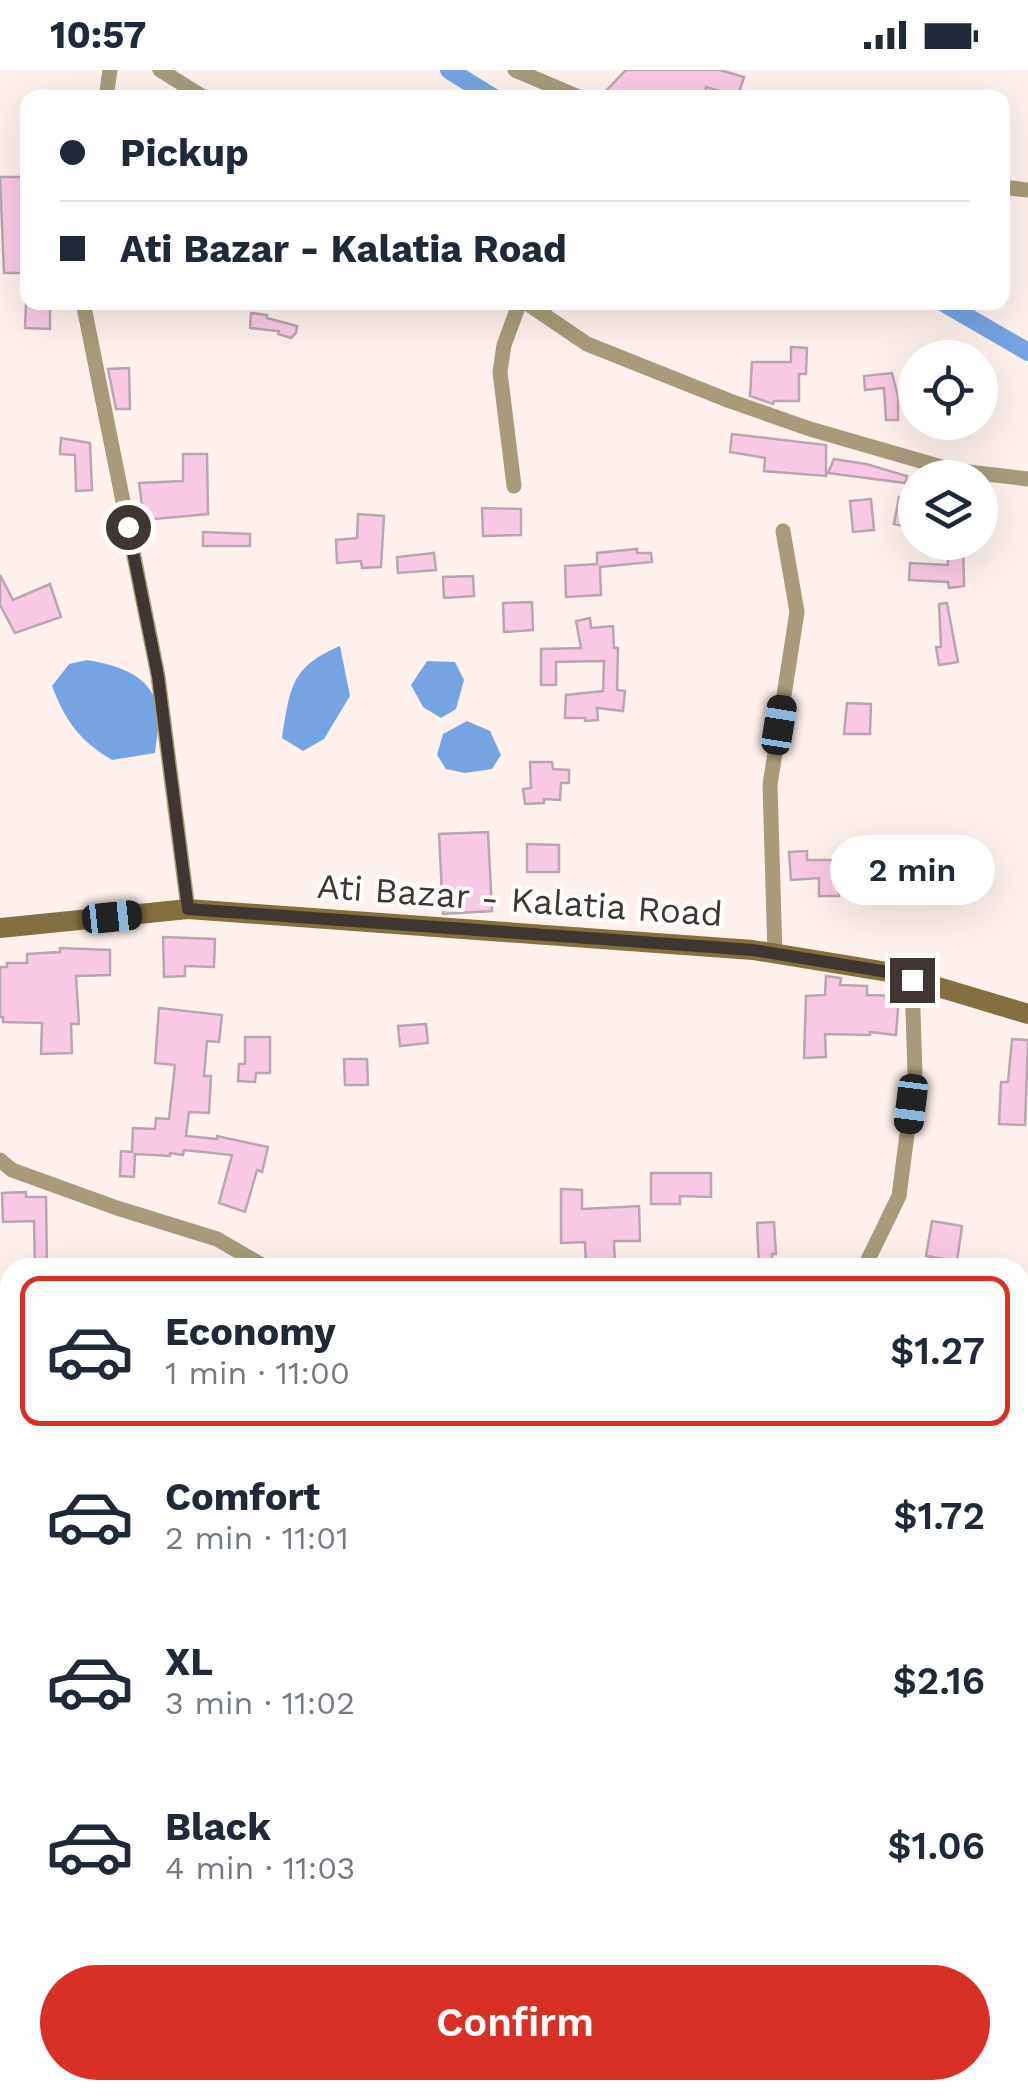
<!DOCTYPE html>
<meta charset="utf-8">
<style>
body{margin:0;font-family:"Work Sans",sans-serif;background:#f2f2f3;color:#1f2937;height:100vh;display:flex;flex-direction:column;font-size:38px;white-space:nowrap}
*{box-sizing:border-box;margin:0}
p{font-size:32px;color:#747a83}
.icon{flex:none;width:55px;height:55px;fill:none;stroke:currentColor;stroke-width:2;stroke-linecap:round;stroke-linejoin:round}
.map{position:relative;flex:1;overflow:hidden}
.drawer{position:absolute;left:0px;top:1188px;width:1030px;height:842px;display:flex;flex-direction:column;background:#fff;border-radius:30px 30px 0 0;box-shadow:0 10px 40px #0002}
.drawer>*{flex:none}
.guide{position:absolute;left:20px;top:20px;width:990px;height:220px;border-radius:20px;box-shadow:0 10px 40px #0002;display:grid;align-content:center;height:220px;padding:0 40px;background:#fff}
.buttons{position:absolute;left:898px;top:270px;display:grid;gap:20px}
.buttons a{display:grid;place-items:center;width:100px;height:100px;border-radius:50%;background:#fff;box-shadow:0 10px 40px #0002;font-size:50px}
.end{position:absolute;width:45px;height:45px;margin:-22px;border:12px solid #3f3634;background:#fff;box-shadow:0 0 0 5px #fff}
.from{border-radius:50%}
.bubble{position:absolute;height:70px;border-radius:35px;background:#fff;box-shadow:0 10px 40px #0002;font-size:32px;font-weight:600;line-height:70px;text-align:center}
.car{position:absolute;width:30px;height:60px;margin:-30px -15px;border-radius:12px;box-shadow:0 0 8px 2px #0007;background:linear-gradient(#222 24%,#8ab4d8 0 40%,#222 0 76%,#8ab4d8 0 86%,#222 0)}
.guide b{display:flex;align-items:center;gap:35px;height:95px;font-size:38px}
.guide b+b{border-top:2px solid #e0e1e3}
.guide i{width:25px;height:25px;background:#1f2937}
ul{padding:18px 0 0;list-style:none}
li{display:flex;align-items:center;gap:30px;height:150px;margin:0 20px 15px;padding:0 20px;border:5px solid transparent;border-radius:20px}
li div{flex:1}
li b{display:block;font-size:38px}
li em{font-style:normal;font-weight:600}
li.current{border-color:#d93025}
li>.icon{width:90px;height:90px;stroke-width:1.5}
.primary-button{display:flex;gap:20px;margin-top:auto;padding:20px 40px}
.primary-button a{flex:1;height:115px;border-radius:60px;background:#d93025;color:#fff;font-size:40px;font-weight:600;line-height:115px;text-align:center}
.status{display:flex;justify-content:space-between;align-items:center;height:70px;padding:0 50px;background:#fff;direction:ltr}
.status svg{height:28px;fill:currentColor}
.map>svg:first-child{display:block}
.water{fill:#76a4e2}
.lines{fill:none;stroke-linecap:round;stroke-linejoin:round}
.canal{stroke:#76a4e2;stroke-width:18}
.building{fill:#f8c9e4;stroke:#b8a6b0;stroke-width:2.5}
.street{stroke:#a89a7b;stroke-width:15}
.secondary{stroke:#836f3f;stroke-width:20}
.route{stroke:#3f3634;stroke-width:12}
.labels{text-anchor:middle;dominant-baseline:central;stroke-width:8;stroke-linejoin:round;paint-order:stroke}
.street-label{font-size:35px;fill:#3f3634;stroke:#fff}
</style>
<div class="status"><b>10:57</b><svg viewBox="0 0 49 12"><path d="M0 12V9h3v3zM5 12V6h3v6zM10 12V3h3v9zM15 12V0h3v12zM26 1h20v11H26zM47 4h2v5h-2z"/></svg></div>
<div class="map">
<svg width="1028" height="2028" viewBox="0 0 1028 2028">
<rect width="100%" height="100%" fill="#fef1ed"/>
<path class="water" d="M 340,576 L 350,626 L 324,669 L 303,681 L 282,668 C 290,619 290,597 340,576 Z
M 87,590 C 117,595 154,605 158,642 C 160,655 156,670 155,683 L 112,690 C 79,670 66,652 52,616 L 69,594 Z
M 427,591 L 455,592 L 464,610 L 456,639 L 441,648 L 423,637 L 411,615 Z
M 467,651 L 490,661 L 501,685 L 492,699 L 465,703 L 446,699 L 437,685 L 443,664 Z"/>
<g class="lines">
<path class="canal" d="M 449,0 L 494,28
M 942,232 L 1028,282"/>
</g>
<path class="building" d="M 626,0 L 720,0 L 744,7 L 738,26 L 706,17 L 705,28 L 599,28 Z
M 0,107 L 28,107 L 26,203 L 4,203 Z
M 26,232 L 50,232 L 50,259 L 25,258 Z
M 251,243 L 267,245 L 267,248 L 297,256 L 296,263 L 291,268 L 278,264 L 279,261 L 250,258 Z
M 791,277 L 807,278 L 806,304 L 799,304 L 799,331 L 774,331 L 773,334 L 750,326 L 752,292 L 791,292 Z
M 129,298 L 130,339 L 116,339 L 108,299 Z
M 892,303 L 898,327 L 898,350 L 886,350 L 884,318 L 865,320 L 864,306 Z
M 732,364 L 826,375 L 826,406 L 764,401 L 765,388 L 730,382 Z
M 61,368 L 90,373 L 92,420 L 76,421 L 75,385 L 60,384 Z
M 183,384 L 207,384 L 208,444 L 144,450 L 139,413 L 183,411 Z
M 834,389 L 866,394 L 907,406 L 905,413 L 828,403 Z
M 915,426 L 913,458 L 894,454 L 899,427 Z
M 871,429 L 874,460 L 853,462 L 850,431 Z
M 482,438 L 521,439 L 521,465 L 483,466 Z
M 358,444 L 384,446 L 381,497 L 362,498 L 361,491 L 337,493 L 336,470 L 357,468 Z
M 203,462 L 250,464 L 250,476 L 203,476 Z
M 947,472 L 963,472 L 964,516 L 949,518 L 948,512 L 909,510 L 910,493 L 948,495 Z
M 637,479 L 637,483 L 651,483 L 652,492 L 600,497 L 601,525 L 566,527 L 565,496 L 597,494 L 597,483 Z
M 434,483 L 436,500 L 398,503 L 397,487 Z
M 0,505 L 13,530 L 50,514 L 61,547 L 15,563 L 0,535 Z
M 473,506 L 474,526 L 444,528 L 443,507 Z
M 532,532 L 533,560 L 504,562 L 503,533 Z
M 947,533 L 958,592 L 939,595 L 936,577 L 941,577 L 939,534 Z
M 590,548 L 591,558 L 613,556 L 614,578 L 618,578 L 617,620 L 625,621 L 623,641 L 597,638 L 598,650 L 585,651 L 585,648 L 565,648 L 566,625 L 603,621 L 604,591 L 556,592 L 556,615 L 541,615 L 541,579 L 581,578 L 576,551 Z
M 847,633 L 871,634 L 870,664 L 844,664 Z
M 530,692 L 552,692 L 553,699 L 569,700 L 569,713 L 561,713 L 560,730 L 544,729 L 544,733 L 525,734 L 523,719 L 531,718 Z
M 488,762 L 492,841 L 443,844 L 439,764 Z
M 527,774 L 559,775 L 559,802 L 527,802 Z
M 886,778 L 922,785 L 918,812 L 932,812 L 931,832 L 890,831 L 891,795 L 884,794 Z
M 807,781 L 807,790 L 839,790 L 839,826 L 819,826 L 819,808 L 791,810 L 789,782 Z
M 163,867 L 215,869 L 214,897 L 185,896 L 185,906 L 164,907 Z
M 60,878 L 110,880 L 110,905 L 76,906 L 79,954 L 71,954 L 72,983 L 41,984 L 42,953 L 3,952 L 3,947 L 0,947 L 0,897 L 7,897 L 7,893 L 27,893 L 27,884 L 60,882 Z
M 826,906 L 841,908 L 840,915 L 867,916 L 867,925 L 899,926 L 896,965 L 870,962 L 870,965 L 825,964 L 826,987 L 804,988 L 806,926 L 825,925 Z
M 159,938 L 222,945 L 219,972 L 207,971 L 204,1006 L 211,1006 L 209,1043 L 189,1042 L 186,1066 L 217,1069 L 217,1066 L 268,1077 L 262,1102 L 257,1100 L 245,1142 L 219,1133 L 232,1085 L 184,1080 L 183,1085 L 170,1083 L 170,1086 L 135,1084 L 134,1107 L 120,1106 L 121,1081 L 132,1082 L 133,1058 L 155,1059 L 156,1048 L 169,1049 L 175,995 L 155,993 Z
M 426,954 L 428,973 L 400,976 L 398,956 Z
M 245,967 L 270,967 L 270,1003 L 256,1003 L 255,1012 L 238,1011 L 239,994 L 245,994 Z
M 1012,969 L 1028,970 L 1025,1055 L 999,1054 L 1001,1012 L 1008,1012 Z
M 344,989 L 367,989 L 368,1015 L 345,1015 Z
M 651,1103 L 711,1103 L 711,1127 L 680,1126 L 680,1134 L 651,1134 Z
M 561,1119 L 582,1120 L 582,1139 L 639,1136 L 640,1171 L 614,1171 L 615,1198 L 586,1198 L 585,1172 L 561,1173 Z
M 26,1122 L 26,1127 L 46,1127 L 47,1198 L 35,1198 L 34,1151 L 3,1152 L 2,1123 Z
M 932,1151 L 962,1156 L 957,1191 L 926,1186 Z
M 774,1152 L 776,1184 L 772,1184 L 772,1198 L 759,1198 L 757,1153 Z"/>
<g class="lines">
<path class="street" d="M 160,0 L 205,28
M 515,0 L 581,28
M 106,28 L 110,0
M 1002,117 L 1028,120
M 83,232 L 158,606 L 188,839
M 525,232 L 587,274 L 730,331 L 810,359 L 952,400 L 1028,409
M 514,416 L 500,302 L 504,275 L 520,232
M 775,884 L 770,715 L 797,542 L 783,461
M 0,1090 L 12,1100 L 117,1138 L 217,1169 L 267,1198
M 864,1198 L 899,1126 L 915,1003 L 912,910"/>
<path class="secondary" d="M 0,858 L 188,839 L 753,880 L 888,902 L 1028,944"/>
</g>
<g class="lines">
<path class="route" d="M 128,457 L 158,606 L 188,839 L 753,880 L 888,902 L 912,910"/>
</g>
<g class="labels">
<g class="street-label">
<text transform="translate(520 830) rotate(4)">Ati Bazar - Kalatia Road</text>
</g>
</g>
</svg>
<div class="buttons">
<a><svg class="icon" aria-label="locate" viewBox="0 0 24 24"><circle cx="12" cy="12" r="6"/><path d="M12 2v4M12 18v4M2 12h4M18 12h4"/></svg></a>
<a><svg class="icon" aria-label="layers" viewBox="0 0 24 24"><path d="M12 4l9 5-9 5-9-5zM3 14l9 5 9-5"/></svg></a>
</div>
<i class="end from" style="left:128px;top:457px"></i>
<i class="end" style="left:912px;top:910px"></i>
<div class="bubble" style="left:830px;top:765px;width:165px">2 min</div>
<i class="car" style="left:779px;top:655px;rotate:9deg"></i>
<i class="car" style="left:112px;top:847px;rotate:84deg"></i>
<i class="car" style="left:911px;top:1034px;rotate:187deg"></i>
<div class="guide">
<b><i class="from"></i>Pickup</b>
<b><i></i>Ati Bazar - Kalatia Road</b>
</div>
<section class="drawer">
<ul>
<li class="current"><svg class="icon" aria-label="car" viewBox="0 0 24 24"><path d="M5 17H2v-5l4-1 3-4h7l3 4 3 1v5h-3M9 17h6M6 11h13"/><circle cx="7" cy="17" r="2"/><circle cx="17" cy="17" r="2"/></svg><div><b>Economy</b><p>1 min · 11:00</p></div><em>$1.27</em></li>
<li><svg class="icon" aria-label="car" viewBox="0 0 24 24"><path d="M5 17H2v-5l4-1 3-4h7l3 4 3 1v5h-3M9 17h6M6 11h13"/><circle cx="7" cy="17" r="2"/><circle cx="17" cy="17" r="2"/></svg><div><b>Comfort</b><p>2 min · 11:01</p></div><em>$1.72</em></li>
<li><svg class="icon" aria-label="car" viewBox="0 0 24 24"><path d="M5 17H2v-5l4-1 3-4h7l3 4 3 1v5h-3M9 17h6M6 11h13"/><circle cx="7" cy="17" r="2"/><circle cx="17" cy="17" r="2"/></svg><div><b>XL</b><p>3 min · 11:02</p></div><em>$2.16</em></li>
<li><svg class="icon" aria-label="car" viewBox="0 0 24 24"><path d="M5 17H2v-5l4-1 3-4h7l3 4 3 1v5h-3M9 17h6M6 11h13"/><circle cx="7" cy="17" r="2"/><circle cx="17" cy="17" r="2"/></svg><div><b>Black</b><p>4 min · 11:03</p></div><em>$1.06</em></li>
</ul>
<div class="primary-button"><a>Confirm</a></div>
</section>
</div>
